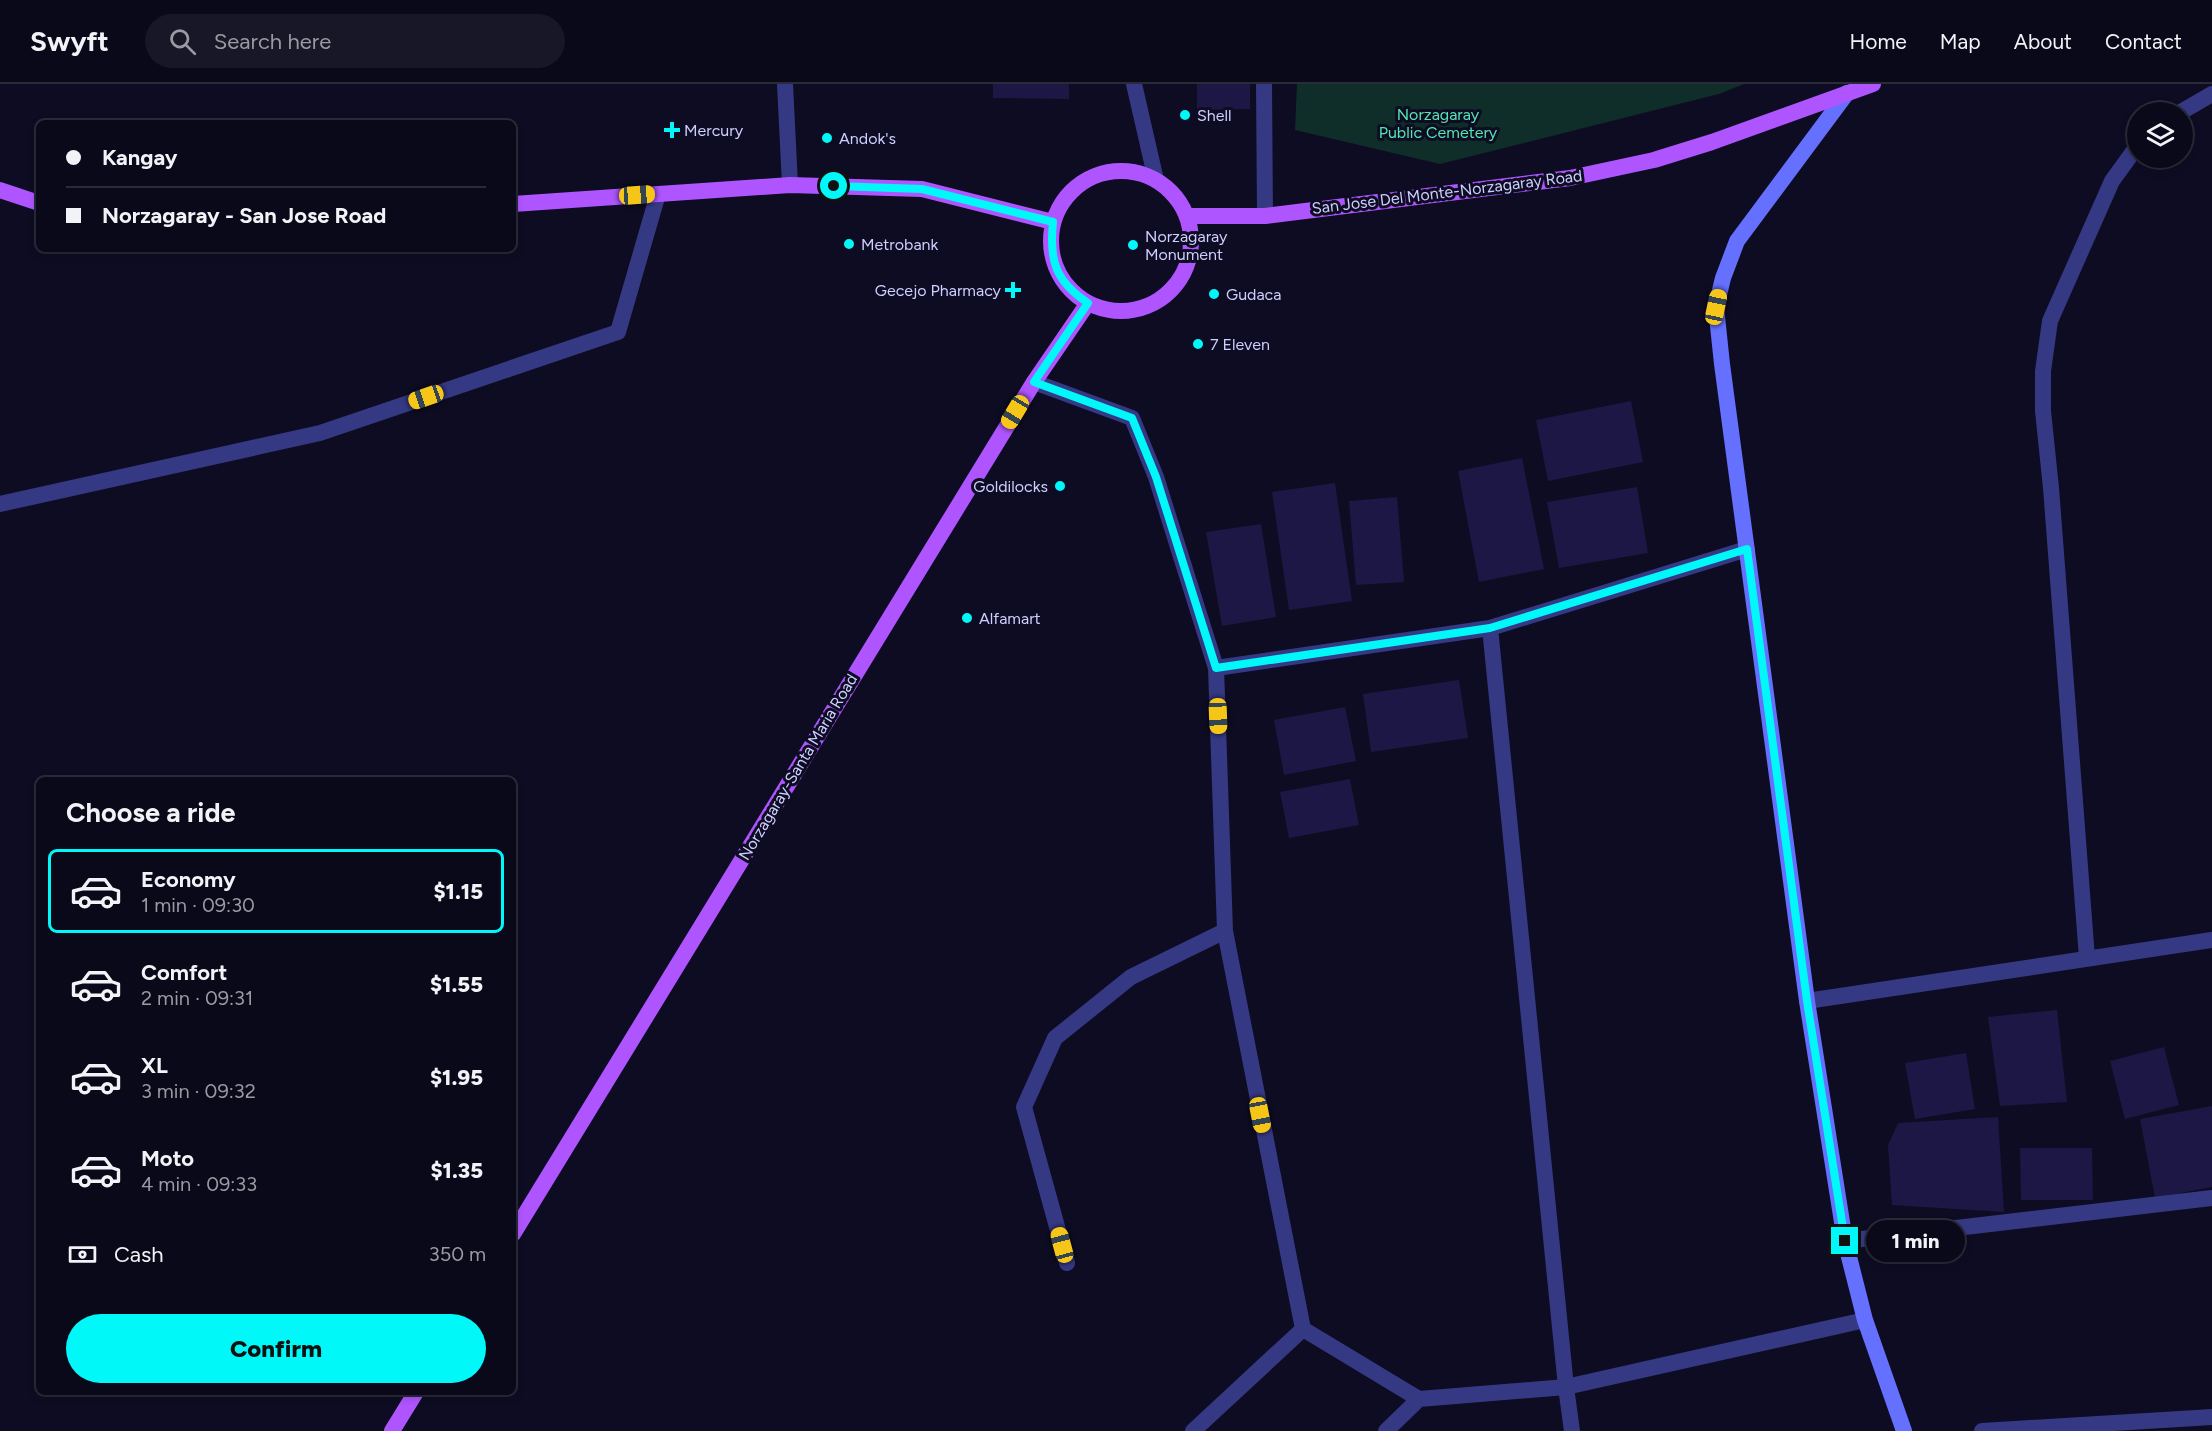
<!DOCTYPE html>
<meta charset="utf-8">
<style>
body{margin:0;font-family:Figtree,sans-serif;background:#181727;color:#f1f3f6;height:100vh;display:flex;flex-direction:column;font-size:22px;white-space:nowrap}
*{box-sizing:border-box;margin:0}
p{font-size:20px;color:#999aa2}
.icon{flex:none;width:33px;height:33px;fill:none;stroke:currentColor;stroke-width:2;stroke-linecap:round;stroke-linejoin:round}
.map{position:relative;flex:1;overflow:hidden}
.panel{position:absolute;left:36px;top:693px;width:480px;height:618px;display:flex;flex-direction:column;background:#0a091a;border-radius:9px;box-shadow:0 3px 9px #0003,0 0 0 2px #2a2a39}
.panel>*{flex:none}
.top-card{position:absolute;left:36px;top:36px;width:480px;height:132px;border-radius:9px;box-shadow:0 3px 9px #0003,0 0 0 2px #2a2a39;display:grid;align-content:center;height:132px;padding:0 30px;background:#0a091a}
.tools{position:absolute;left:2127px;top:18px;display:grid;gap:12px}
.tools a{display:grid;place-items:center;width:66px;height:66px;border-radius:50%;background:#0a091a;box-shadow:0 3px 9px #0003,0 0 0 2px #2a2a39;font-size:30px}
.end{position:absolute;width:27px;height:27px;margin:-14px;border:8px solid #00f8f9;background:#111;box-shadow:0 0 0 3px #111}
.from{border-radius:50%}
.bubble{position:absolute;height:42px;border-radius:21px;background:#0a091a;box-shadow:0 3px 9px #0003,0 0 0 2px #2a2a39;font-size:20px;font-weight:800;line-height:42px;text-align:center}
.car{position:absolute;width:18px;height:36px;margin:-18px -9px;border-radius:8px;box-shadow:0 0 4px 2px #0007;background:linear-gradient(#f5c518 24%,#345 0 40%,#f5c518 0 76%,#345 0 86%,#f5c518 0)}
.top-card b{display:flex;align-items:center;gap:21px;height:57px;font-size:22px}
.top-card b+b{border-top:2px solid #2a2a39}
.top-card i{width:15px;height:15px;background:#f1f3f6}
ul{padding:0;list-style:none}
li{display:flex;align-items:center;gap:18px;height:84px;margin:0 12px 9px;padding:0 18px;border:3px solid transparent;border-radius:9px}
li div{flex:1}
li b{display:block;font-size:22px}
li em{font-style:normal;font-weight:800}
li.current{border-color:#00f8f9}
li>.icon{width:54px;height:54px;stroke-width:1.5}
h2{padding:0 30px;font-size:27px;line-height:72px}
.pay{display:flex;align-items:center;gap:15px;height:66px;padding:0 30px;font-size:22px}
.pay p{margin-inline-start:auto}
.primary-button{display:flex;gap:12px;margin-top:auto;padding:12px 30px}
.primary-button a{flex:1;height:69px;border-radius:36px;background:#00f8f9;color:#111;font-size:24px;font-weight:800;line-height:69px;text-align:center}
header{display:flex;align-items:center;gap:36px;box-sizing:border-box;height:84px;padding:0 30px;background:#0a091a;border-bottom:2px solid #2a2a39}
header strong{font-size:28px}
nav{display:flex;gap:33px;margin-inline-start:auto;font-size:21px}
.search{width:420px;height:54px;background:#181727;display:flex;align-items:center;gap:15px;box-sizing:border-box;padding:0 21px;border-radius:33px;color:#999aa2;font-size:22px}
.map>svg:first-child{display:block}
.green{fill:#0f2d29}
.building{fill:#1c1744}
.lines{fill:none;stroke-linecap:round;stroke-linejoin:round}
.service{stroke:#353984;stroke-width:16}
.minor{stroke:#353984;stroke-width:16}
.secondary{stroke:#6570ff;stroke-width:16}
.primary{stroke:#ae55ff;stroke-width:16}
.route{stroke:#00f8f9;stroke-width:8}
.poi-dot{fill:#00f8f9;stroke:#0e0c22;stroke-width:2}
.labels{text-anchor:middle;dominant-baseline:central;stroke-width:6;stroke-linejoin:round;paint-order:stroke}
.park-label{font-size:16px;fill:#53e5b2;stroke:#0e0c22}
.poi-label{font-size:16px;fill:#ceceff;stroke:#0e0c22;text-anchor:start}
.street-label{font-size:16px;fill:#ceceff;stroke:#0e0c22}
</style>
<header>
<strong>Swyft</strong>
<div class="search"><svg class="icon" aria-label="search" viewBox="0 0 24 24"><circle cx="10" cy="10" r="6"/><path d="M15 15l6 6"/></svg>Search here</div>
<nav><a>Home</a><a>Map</a><a>About</a><a>Contact</a></nav>
</header>
<div class="map">
<svg width="2212" height="1347" viewBox="0 0 2212 1347">
<rect width="100%" height="100%" fill="#0e0c22"/>
<path class="green" d="M 1297,0 L 1744,0 L 1719,10 L 1440,80 L 1295,46 Z"/>
<path class="building" d="M 993,0 L 1069,0 L 1069,15 L 993,14 Z
M 1197,0 L 1250,0 L 1250,25 L 1197,26 Z
M 1631,317 L 1643,378 L 1548,397 L 1536,336 Z
M 1522,374 L 1544,485 L 1479,498 L 1458,387 Z
M 1335,399 L 1352,517 L 1289,526 L 1272,408 Z
M 1637,403 L 1648,469 L 1559,484 L 1547,418 Z
M 1397,413 L 1404,498 L 1356,501 L 1349,417 Z
M 1261,440 L 1276,533 L 1222,542 L 1206,448 Z
M 1459,596 L 1468,654 L 1371,668 L 1363,610 Z
M 1345,623 L 1356,677 L 1284,691 L 1274,636 Z
M 1350,695 L 1359,741 L 1289,754 L 1280,708 Z
M 2057,926 L 2067,1018 L 2000,1022 L 1988,933 Z
M 2164,963 L 2179,1021 L 2125,1035 L 2110,977 Z
M 1966,969 L 1975,1025 L 1915,1035 L 1905,979 Z
M 2212,1022 L 2212,1103 L 2155,1114 L 2140,1035 Z
M 1998,1033 L 2004,1128 L 1892,1121 L 1888,1061 L 1898,1039 Z
M 2020,1064 L 2092,1064 L 2093,1116 L 2021,1116 Z"/>
<g class="lines">
<path class="service" d="M 785,0 L 790,101
M 1134,0 L 1156,96
M 1264,0 L 1265,132"/>
<path class="minor" d="M 2181,28 L 2212,10
M 1034,298 L 1132,334 L 1156,393 L 1216,584 L 1225,847 L 1303,1245 L 1419,1315 L 1566,1303 L 1865,1236
M 0,420 L 320,349 L 618,248 L 658,110
M 1490,544 L 1566,1303 L 1572,1347
M 1216,584 L 1490,544 L 1747,465
M 2087,874 L 2051,404 L 2043,327 L 2043,287 L 2050,237 L 2112,97 L 2138,61
M 1807,917 L 2212,856
M 1845,1157 L 2212,1114
M 1067,1179 L 1024,1023 L 1055,954 L 1131,893 L 1225,847
M 1193,1347 L 1303,1245
M 1386,1347 L 1419,1315
M 1982,1347 L 2212,1333"/>
<path class="secondary" d="M 1847,9 L 1737,157 L 1723,194 L 1716,223 L 1722,280 L 1807,917 L 1845,1157 L 1865,1236 L 1904,1347"/>
<path class="primary" d="M1051 157a70 70 0 1 1 140 0a70 70 0 1 1-140 0Z
M 0,106 L 39,119
M 513,120 L 790,101 L 922,105 L 1053,138
M 1187,132 L 1265,132 L 1570,94 L 1654,76 L 1712,58 L 1873,0
M 513,1150 L 1034,298 L 1088,219
M 392,1347 L 416,1308"/>
</g>
<g class="lines">
<path class="route" d="M 834,102 L 922,105 L 1053,138 C 1049,176 1055,197 1088,219 L 1034,298 L 1132,334 L 1156,393 L 1216,584 L 1490,544 L 1747,465 L 1807,917 L 1845,1157"/>
</g>
<g class="poi-dot">
<circle cx="1185" cy="31" r="6"/>
<path d="M669 37h6v6h6v6h-6v6h-6v-6h-6v-6h6z"/>
<circle cx="827" cy="54" r="6"/>
<circle cx="849" cy="160" r="6"/>
<circle cx="1133" cy="161" r="6"/>
<path d="M1010 197h6v6h6v6h-6v6h-6v-6h-6v-6h6z"/>
<circle cx="1214" cy="210" r="6"/>
<circle cx="1198" cy="260" r="6"/>
<circle cx="1060" cy="402" r="6"/>
<circle cx="967" cy="534" r="6"/>
</g>
<g class="labels">
<g class="park-label">
<text x="1438" y="30">Norzagaray<tspan x="1438" dy="18">Public Cemetery</tspan></text>
</g>
<g class="poi-label">
<text x="1197" y="31">Shell</text>
<text x="684" y="46">Mercury</text>
<text x="839" y="54">Andok's</text>
<text x="1145" y="152">Norzagaray<tspan x="1145" dy="18">Monument</tspan></text>
<text x="861" y="160">Metrobank</text>
<text x="1001" y="206" text-anchor="end">Gecejo Pharmacy</text>
<text x="1226" y="210">Gudaca</text>
<text x="1210" y="260">7 Eleven</text>
<text x="1048" y="402" text-anchor="end">Goldilocks</text>
<text x="979" y="534">Alfamart</text>
</g>
<g class="street-label">
<text transform="translate(1447 108) rotate(-7)">San Jose Del Monte-Norzagaray Road</text>
<text transform="translate(798 683) rotate(-59)">Norzagaray-Santa Maria Road</text>
</g>
</g>
</svg>
<div class="tools">
<a><svg class="icon" aria-label="layers" viewBox="0 0 24 24"><path d="M12 4l9 5-9 5-9-5zM3 14l9 5 9-5"/></svg></a>
</div>
<i class="end from" style="left:834px;top:102px"></i>
<i class="end" style="left:1845px;top:1157px"></i>
<div class="bubble" style="left:1866px;top:1136px;width:99px">1 min</div>
<i class="car" style="left:637px;top:111px;rotate:86deg"></i>
<i class="car" style="left:1716px;top:223px;rotate:12deg"></i>
<i class="car" style="left:426px;top:313px;rotate:251deg"></i>
<i class="car" style="left:1015px;top:328px;rotate:211deg"></i>
<i class="car" style="left:1218px;top:632px;rotate:178deg"></i>
<i class="car" style="left:1260px;top:1031px;rotate:169deg"></i>
<i class="car" style="left:1062px;top:1161px;rotate:345deg"></i>
<div class="top-card">
<b><i class="from"></i>Kangay</b>
<b><i></i>Norzagaray - San Jose Road</b>
</div>
<section class="panel">
<h2>Choose a ride</h2>
<ul>
<li class="current"><svg class="icon" aria-label="car" viewBox="0 0 24 24"><path d="M5 17H2v-5l4-1 3-4h7l3 4 3 1v5h-3M9 17h6M6 11h13"/><circle cx="7" cy="17" r="2"/><circle cx="17" cy="17" r="2"/></svg><div><b>Economy</b><p>1 min · 09:30</p></div><em>$1.15</em></li>
<li><svg class="icon" aria-label="car" viewBox="0 0 24 24"><path d="M5 17H2v-5l4-1 3-4h7l3 4 3 1v5h-3M9 17h6M6 11h13"/><circle cx="7" cy="17" r="2"/><circle cx="17" cy="17" r="2"/></svg><div><b>Comfort</b><p>2 min · 09:31</p></div><em>$1.55</em></li>
<li><svg class="icon" aria-label="car" viewBox="0 0 24 24"><path d="M5 17H2v-5l4-1 3-4h7l3 4 3 1v5h-3M9 17h6M6 11h13"/><circle cx="7" cy="17" r="2"/><circle cx="17" cy="17" r="2"/></svg><div><b>XL</b><p>3 min · 09:32</p></div><em>$1.95</em></li>
<li><svg class="icon" aria-label="car" viewBox="0 0 24 24"><path d="M5 17H2v-5l4-1 3-4h7l3 4 3 1v5h-3M9 17h6M6 11h13"/><circle cx="7" cy="17" r="2"/><circle cx="17" cy="17" r="2"/></svg><div><b>Moto</b><p>4 min · 09:33</p></div><em>$1.35</em></li>
</ul>
<div class="pay"><svg class="icon" aria-label="cash" viewBox="0 0 24 24"><path d="M3 7h18v10H3z"/><circle cx="12" cy="12" r="2"/></svg>Cash<p>350 m</p></div>
<div class="primary-button"><a>Confirm</a></div>
</section>
</div>
